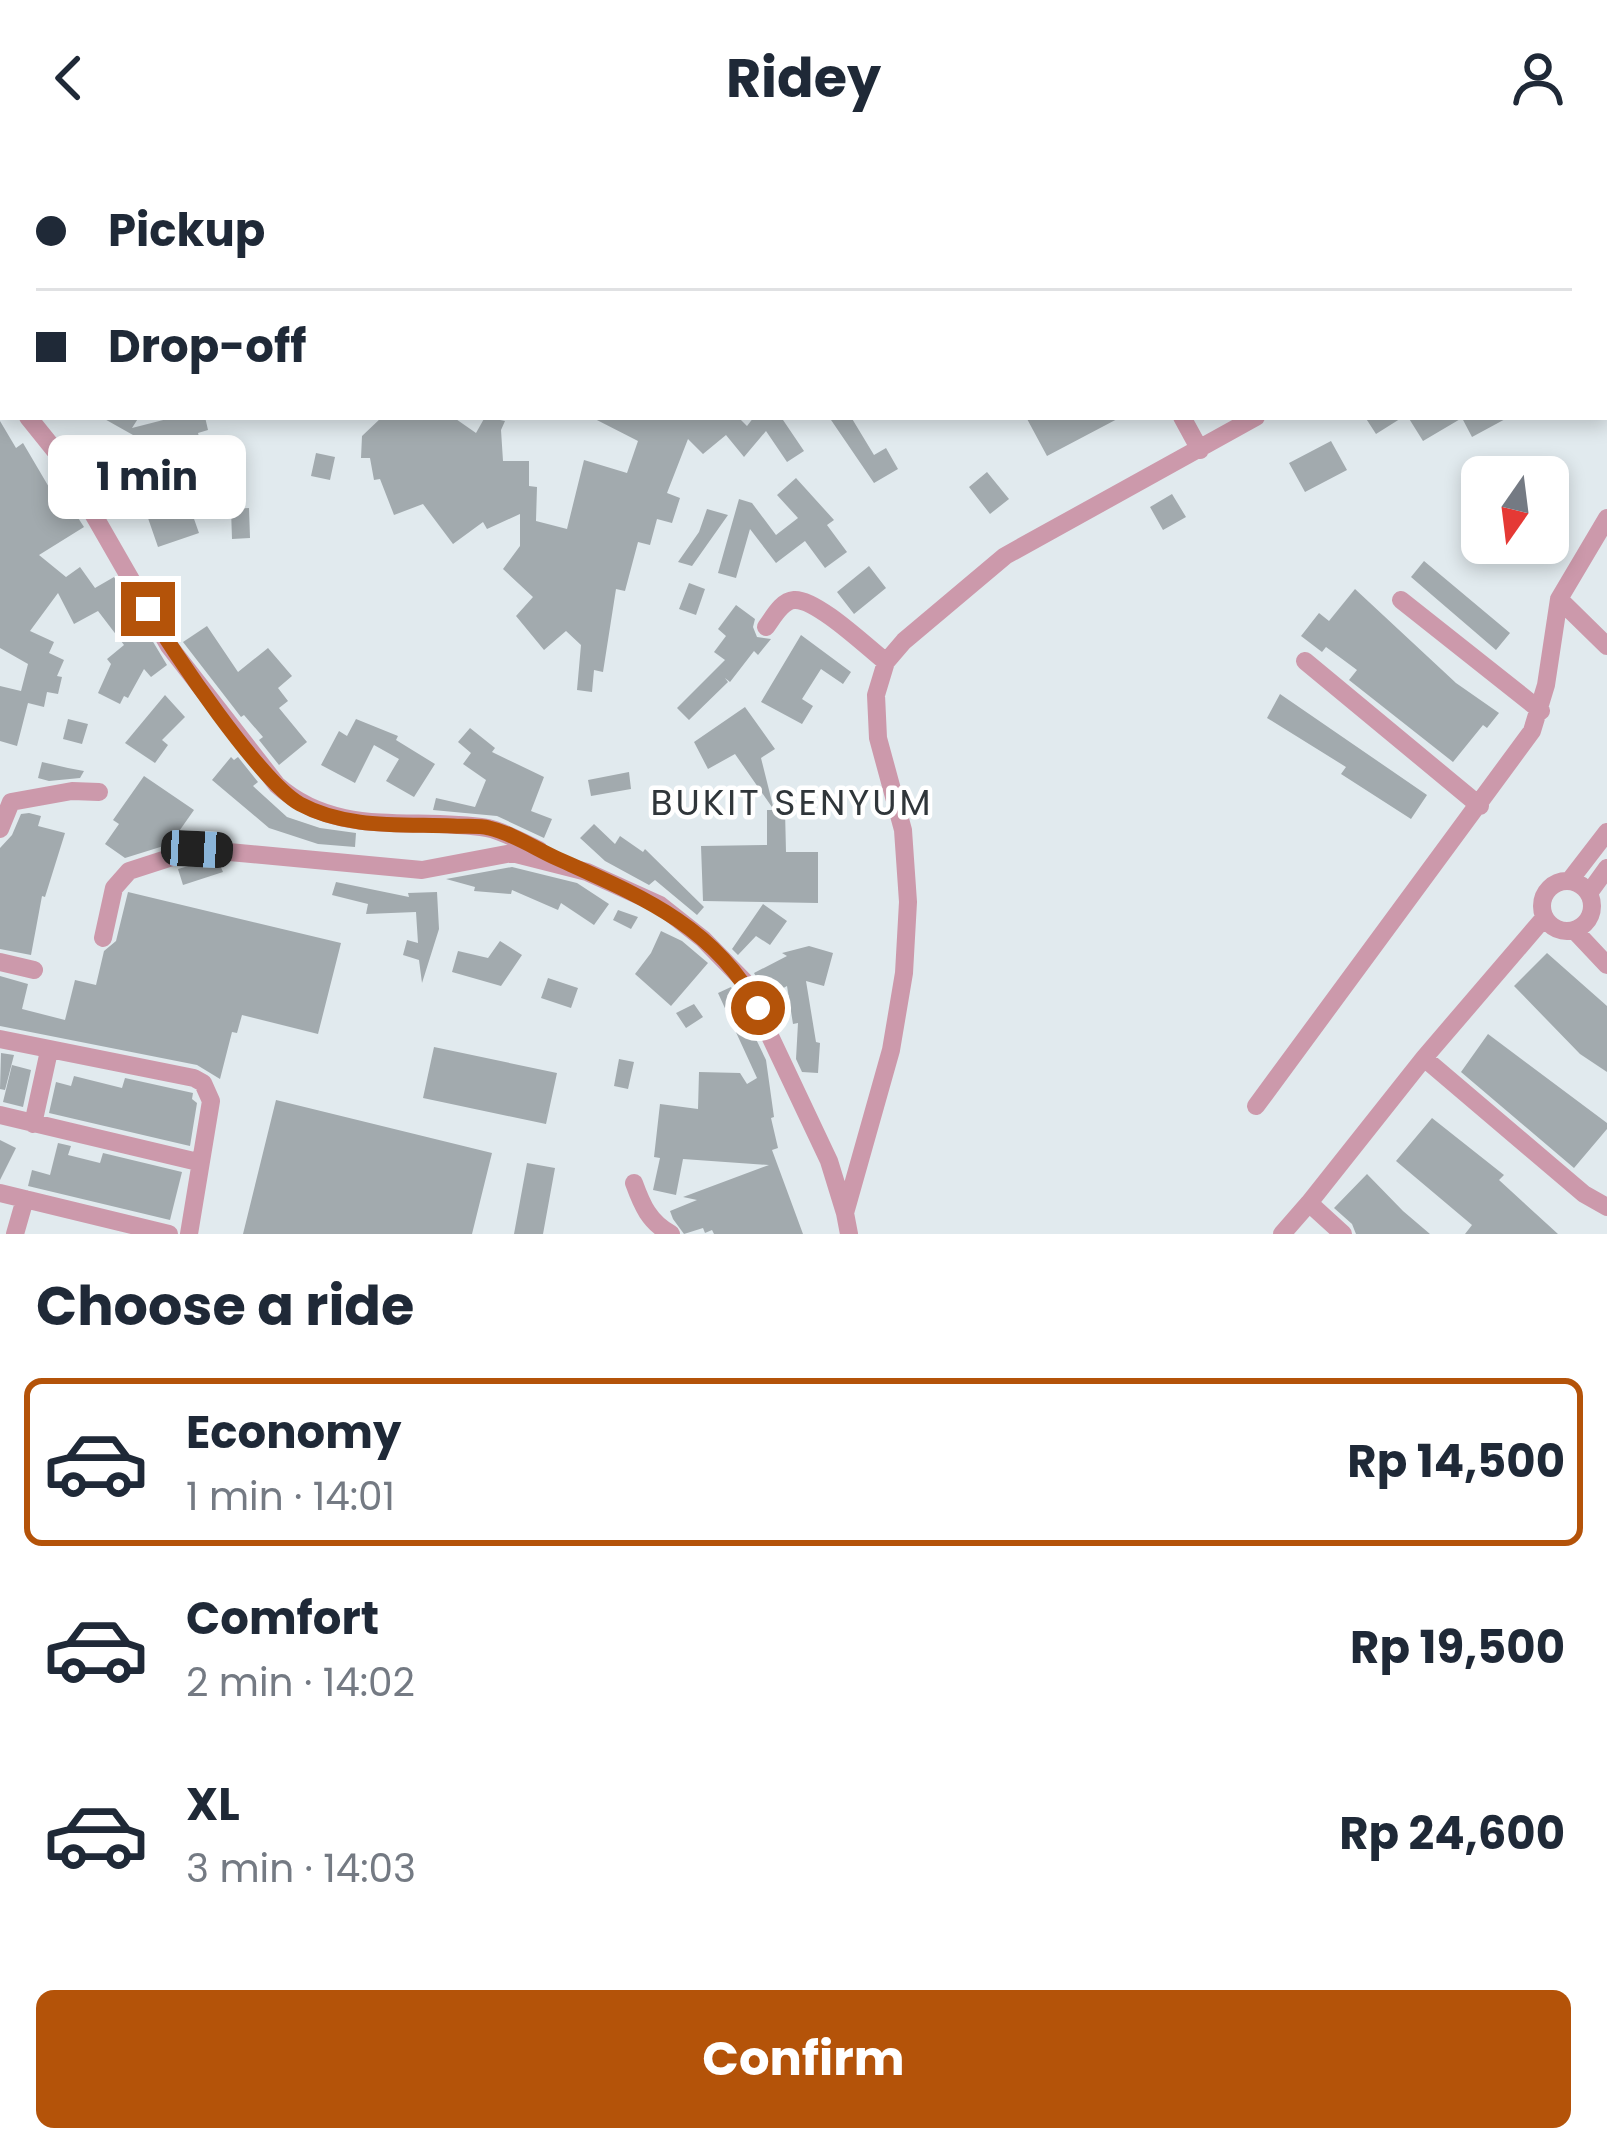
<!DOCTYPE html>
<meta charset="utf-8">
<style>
body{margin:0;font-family:Poppins,sans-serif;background:#f6f6f7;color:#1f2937;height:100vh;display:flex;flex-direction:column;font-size:45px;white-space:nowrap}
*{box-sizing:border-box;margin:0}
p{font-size:39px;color:#747a83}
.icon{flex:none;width:66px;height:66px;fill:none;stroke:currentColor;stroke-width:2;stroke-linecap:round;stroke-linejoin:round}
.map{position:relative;height:1078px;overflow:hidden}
.drawer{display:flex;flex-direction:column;background:#fff;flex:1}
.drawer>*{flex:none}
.hud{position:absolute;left:0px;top:0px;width:1608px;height:264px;box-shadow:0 6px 18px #0003;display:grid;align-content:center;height:264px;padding:0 36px;background:#fff}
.needle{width:78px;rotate:194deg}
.controls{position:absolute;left:1461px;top:300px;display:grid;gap:24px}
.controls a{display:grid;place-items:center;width:108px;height:108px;border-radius:18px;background:#fff;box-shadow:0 6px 18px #0003;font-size:60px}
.end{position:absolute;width:54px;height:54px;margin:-27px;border:15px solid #b45309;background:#fff;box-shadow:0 0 0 6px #fff}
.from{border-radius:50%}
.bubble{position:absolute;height:84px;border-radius:18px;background:#fff;box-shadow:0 6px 18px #0003;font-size:39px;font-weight:700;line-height:84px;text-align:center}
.car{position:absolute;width:36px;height:72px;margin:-36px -18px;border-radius:15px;box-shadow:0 0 9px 3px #0007;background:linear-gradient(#222 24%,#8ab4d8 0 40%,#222 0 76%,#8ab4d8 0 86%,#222 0)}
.hud b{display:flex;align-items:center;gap:42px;height:114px;font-size:45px}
.hud b+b{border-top:3px solid #e0e1e3}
.hud i{width:30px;height:30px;background:#1f2937}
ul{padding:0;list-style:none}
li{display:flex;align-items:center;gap:36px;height:168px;margin:0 24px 18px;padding:0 12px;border:6px solid transparent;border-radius:18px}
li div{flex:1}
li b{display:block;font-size:45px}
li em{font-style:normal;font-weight:700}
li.on{border-color:#b45309}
li>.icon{width:108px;height:108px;stroke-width:1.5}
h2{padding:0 36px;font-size:54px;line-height:144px}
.primary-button{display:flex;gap:24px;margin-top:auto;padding:24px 36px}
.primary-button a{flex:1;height:138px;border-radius:18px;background:#b45309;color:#fff;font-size:48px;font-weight:700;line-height:138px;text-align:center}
header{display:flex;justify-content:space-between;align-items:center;height:156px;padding:0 36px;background:#fff;font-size:54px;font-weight:700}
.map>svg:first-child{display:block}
.building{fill:#a2aaae}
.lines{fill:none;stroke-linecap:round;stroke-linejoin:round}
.minor{stroke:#cc99ab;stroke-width:18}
.route{stroke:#b45309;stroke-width:15}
.labels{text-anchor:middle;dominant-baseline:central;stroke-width:9;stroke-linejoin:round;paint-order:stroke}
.neighbourhood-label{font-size:36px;letter-spacing:3px;fill:#30363a;stroke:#fff}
</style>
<header><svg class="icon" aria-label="back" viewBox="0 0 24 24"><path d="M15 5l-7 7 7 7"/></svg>Ridey<svg class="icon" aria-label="person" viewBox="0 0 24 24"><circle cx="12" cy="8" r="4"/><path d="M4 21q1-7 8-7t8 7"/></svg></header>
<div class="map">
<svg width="1607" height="1078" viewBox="0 0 1607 1078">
<rect width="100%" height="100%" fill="#e1eaee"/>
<path class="building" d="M 101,261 L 139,261 L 132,272 L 175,261 L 205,261 L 208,274 L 198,277 L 214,334 L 187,343 L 199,377 L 158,391 L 140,339 L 129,342 L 122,320 L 97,327 L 87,295 L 133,279 Z
M 382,261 L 453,261 L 476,277 L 485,261 L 505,265 L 501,274 L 503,305 L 529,305 L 529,330 L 537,331 L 536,365 L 567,373 L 584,304 L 627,317 L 638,285 L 591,261 L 738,261 L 747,270 L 754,261 L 781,261 L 804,295 L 787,306 L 766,275 L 744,301 L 726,279 L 703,298 L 688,283 L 667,337 L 680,342 L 672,367 L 657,363 L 650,389 L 638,386 L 625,435 L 616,433 L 603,516 L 594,514 L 592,536 L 577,534 L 581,489 L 566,475 L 544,494 L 516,460 L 533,441 L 503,413 L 520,390 L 520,358 L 487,373 L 483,366 L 453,388 L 423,348 L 394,359 L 380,323 L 374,324 L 370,302 L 361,302 L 362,280 Z
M 829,261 L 851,261 L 874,299 L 886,292 L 898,313 L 874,327 Z
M 1026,261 L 1121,261 L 1047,300 Z
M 1365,261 L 1403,261 L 1376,278 Z
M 1408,261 L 1509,261 L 1472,281 L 1462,262 L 1423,285 Z
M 0,265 L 16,292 L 23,287 L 53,338 L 60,334 L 84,371 L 39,399 L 66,421 L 80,411 L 95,432 L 114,421 L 167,509 L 151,521 L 144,513 L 128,542 L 124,540 L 120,548 L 98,537 L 111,508 L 107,503 L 124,489 L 98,455 L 74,468 L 58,437 L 30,475 L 54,486 L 49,497 L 64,504 L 57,520 L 62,521 L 58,538 L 47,536 L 44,551 L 28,547 L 17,590 L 0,585 L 0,530 L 21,535 L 28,508 L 0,492 Z
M 1331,285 L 1347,314 L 1305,336 L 1289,307 Z
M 316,297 L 335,301 L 330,324 L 311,320 Z
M 987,316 L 1009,343 L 990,358 L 969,331 Z
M 796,322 L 834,364 L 827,369 L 847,396 L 825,412 L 805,385 L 776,407 L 750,373 L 736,422 L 718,417 L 739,343 L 752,347 L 776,379 L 798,362 L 777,339 Z
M 1172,338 L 1186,361 L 1163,374 L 1150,351 Z
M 249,352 L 250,382 L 232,383 L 231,353 Z
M 707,353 L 728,359 L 692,410 L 678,406 L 699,376 Z
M 1424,405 L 1510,477 L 1496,494 L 1411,421 Z
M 869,410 L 886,432 L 854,458 L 837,436 Z
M 689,427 L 705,433 L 696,459 L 679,453 Z
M 1355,433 L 1456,527 L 1499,557 L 1487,572 L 1483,569 L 1453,606 L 1349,524 L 1357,514 L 1326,491 L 1322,496 L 1301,480 L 1319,457 L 1329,465 Z
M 736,449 L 755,463 L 753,471 L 757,481 L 771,483 L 758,499 L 754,495 L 730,526 L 725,522 L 728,526 L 689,564 L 677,552 L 725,504 L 714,496 L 726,480 L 718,473 Z
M 207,470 L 238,516 L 268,492 L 292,520 L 278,532 L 288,545 L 279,552 L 307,586 L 279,609 L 259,584 L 263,581 L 244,559 L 241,561 L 183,486 Z
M 801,479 L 851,516 L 843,528 L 821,513 L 802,543 L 813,550 L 802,568 L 761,546 Z
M 1280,538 L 1427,639 L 1411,663 L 1341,618 L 1346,611 L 1267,562 Z
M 165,539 L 185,561 L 162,584 L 168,589 L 155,607 L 125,587 Z
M 745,551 L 775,593 L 761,602 L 774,654 L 735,598 L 708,613 L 694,586 Z
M 68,563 L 88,568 L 82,588 L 63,583 Z
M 356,563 L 398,580 L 396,584 L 435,608 L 414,641 L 386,625 L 399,603 L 374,589 L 355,627 L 321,609 L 339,575 L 347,580 Z
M 470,572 L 495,592 L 492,596 L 544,621 L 531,655 L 552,663 L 544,682 L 497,660 L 433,654 L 436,642 L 475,651 L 486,624 L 463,608 L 471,597 L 458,586 Z
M 231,601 L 234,604 L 238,601 L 258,626 L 253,630 L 287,661 L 320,672 L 356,677 L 355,691 L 318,688 L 269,672 L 212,624 Z
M 42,606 L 68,612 L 84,615 L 80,622 L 49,625 L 38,622 Z
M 629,616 L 631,633 L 591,640 L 588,624 Z
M 144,620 L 194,654 L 170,688 L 125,702 L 105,688 L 119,668 L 113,664 Z
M 767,654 L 785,654 L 786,696 L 818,696 L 818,747 L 703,745 L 701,690 L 767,689 Z
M 29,657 L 41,660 L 38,670 L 65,677 L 45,741 L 42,740 L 31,799 L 0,793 L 0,692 L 12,679 L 21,658 Z
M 594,668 L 615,688 L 620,680 L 643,696 L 645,693 L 704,751 L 697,759 L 655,724 L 649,729 L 605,705 L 580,682 Z
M 199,707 L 220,709 L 223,716 L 183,729 L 178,713 Z
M 512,711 L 577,727 L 609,748 L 594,769 L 561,747 L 558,754 L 512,734 L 511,738 L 474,735 L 475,731 L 446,723 Z
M 336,726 L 409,741 L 408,737 L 437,736 L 439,773 L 422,827 L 419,804 L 403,799 L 407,784 L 418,787 L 416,756 L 366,758 L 368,748 L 332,739 Z
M 128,736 L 341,787 L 318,878 L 242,859 L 237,877 L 232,876 L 220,923 L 197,909 L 0,870 L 0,820 L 28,828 L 22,853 L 65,864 L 75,824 L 96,829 L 104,795 L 116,785 Z
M 763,748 L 787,765 L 770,789 L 756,780 L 738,799 L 732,793 Z
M 618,754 L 638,761 L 631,773 L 613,764 Z
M 661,775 L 682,785 L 708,807 L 671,850 L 635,818 L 651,797 Z
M 500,785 L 522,799 L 501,830 L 452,816 L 458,795 L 488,802 Z
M 809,790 L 833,797 L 824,830 L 806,825 L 816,886 L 820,887 L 818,917 L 802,916 L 796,903 L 798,867 L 793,868 L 787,830 L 767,841 L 754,817 L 787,800 L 782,797 Z
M 1547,797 L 1607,850 L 1607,916 L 1580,898 L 1514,830 Z
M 548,822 L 578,832 L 571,852 L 541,842 Z
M 731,831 L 766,904 L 774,961 L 771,962 L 778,992 L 772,994 L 803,1078 L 714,1078 L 712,1074 L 705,1077 L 703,1072 L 684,1078 L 673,1063 L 670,1055 L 697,1044 L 683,1041 L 769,1009 L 683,1003 L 676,1039 L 653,1034 L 660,1002 L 654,1001 L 660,948 L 698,953 L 699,916 L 740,917 L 747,928 L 757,922 L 718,837 Z
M 694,848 L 703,861 L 686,872 L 676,857 Z
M 1488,878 L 1607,967 L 1607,973 L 1574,1012 L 1461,916 Z
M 434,891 L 557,917 L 546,968 L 423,942 Z
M 1,897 L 14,899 L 5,934 L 0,933 Z
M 619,903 L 634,906 L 628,933 L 614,930 Z
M 12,909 L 31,914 L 23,951 L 3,946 Z
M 74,920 L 122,932 L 125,922 L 193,937 L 192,943 L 197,947 L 190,990 L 49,957 L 56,926 L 71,930 Z
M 276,944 L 492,997 L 472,1078 L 243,1078 Z
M 1432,962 L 1504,1019 L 1499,1024 L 1558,1078 L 1465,1078 L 1472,1069 L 1396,1005 Z
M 0,984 L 16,992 L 0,1024 Z
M 58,987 L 71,990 L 68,999 L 100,1007 L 103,997 L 182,1016 L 170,1064 L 28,1030 L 32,1014 L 50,1019 Z
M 527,1007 L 555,1012 L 543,1078 L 514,1078 Z
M 1367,1018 L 1403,1055 L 1430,1078 L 1356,1078 L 1352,1068 L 1334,1052 Z"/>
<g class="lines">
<path class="minor" d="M 332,0 L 342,3
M 1040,0 L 1041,3
M 366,3 L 367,0
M 499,3 L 500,0
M 611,3 L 612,0
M 1273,3 L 1279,0
M 1605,65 L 1607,65
M 28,261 L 61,302 L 169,490 L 277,629 C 338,683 413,660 487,672 C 504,675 523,687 539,694
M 1182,261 L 1200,294
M 1559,443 L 1607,490
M 1401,444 L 1541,555
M 766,471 C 773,462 781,445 794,444 C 816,442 868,492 886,506
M 1305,505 L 1480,650
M 0,673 L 11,646 L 72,635 L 99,636
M 1570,724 L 1607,676
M1542 750a25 25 0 1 1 50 0a25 25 0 1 1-50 0Z
M 1589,737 L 1607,712
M 1574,774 L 1607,809
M 103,782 L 114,732 L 129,715 L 197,693 L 422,714 L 512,697 L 587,716 L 660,749 L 703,783 L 744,825 L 829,1005 L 845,1057
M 0,806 L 34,814
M 0,883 L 194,922 L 203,927 L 211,945 L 189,1078
M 1424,902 L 1584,1038 L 1607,1051
M 1256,950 L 1532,575 L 1546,529 L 1559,443 L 1607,362
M 0,959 L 198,1006
M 33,968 L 49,895
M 634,1027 C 642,1049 649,1066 671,1078
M 0,1037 L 169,1078
M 1309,1047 L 1424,902 L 1544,762
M 15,1078 L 25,1043
M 849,1078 L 845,1057 L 891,894 L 904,817 L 908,746 L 903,674 L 878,582 L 876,539 L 886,506 L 904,485 L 1005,400 L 1256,261
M 1282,1078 L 1309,1047 L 1343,1078"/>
</g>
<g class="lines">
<path class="route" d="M 148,453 C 172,495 261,626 300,648 C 346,673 402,668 453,670 C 464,671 478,669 489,672 C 512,677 536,693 556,702 C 638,739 714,769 758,852"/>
</g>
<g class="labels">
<g class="neighbourhood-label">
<text x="792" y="646">BUKIT SENYUM</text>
</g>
</g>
</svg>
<div class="controls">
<a><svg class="needle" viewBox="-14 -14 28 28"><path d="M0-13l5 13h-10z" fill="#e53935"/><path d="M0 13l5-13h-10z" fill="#747a83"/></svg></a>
</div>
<i class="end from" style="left:758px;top:852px"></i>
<i class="end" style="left:148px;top:453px"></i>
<div class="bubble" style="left:48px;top:279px;width:198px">1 min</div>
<i class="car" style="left:197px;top:693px;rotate:93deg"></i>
<div class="hud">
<b><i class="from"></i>Pickup</b>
<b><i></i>Drop-off</b>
</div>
</div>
<section class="drawer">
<h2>Choose a ride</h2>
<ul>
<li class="on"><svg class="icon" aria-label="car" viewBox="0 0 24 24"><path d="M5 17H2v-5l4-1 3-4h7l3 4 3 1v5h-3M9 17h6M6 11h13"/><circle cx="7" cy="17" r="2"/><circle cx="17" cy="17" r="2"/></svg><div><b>Economy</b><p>1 min · 14:01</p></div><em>Rp 14,500</em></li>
<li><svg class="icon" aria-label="car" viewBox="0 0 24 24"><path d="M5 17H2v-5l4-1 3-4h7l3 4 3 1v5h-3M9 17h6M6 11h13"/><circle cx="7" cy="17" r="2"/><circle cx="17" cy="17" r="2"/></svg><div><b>Comfort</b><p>2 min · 14:02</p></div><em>Rp 19,500</em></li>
<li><svg class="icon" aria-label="car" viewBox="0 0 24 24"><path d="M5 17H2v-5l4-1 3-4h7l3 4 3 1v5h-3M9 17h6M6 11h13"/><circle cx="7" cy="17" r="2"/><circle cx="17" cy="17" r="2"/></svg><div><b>XL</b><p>3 min · 14:03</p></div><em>Rp 24,600</em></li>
</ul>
<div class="primary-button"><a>Confirm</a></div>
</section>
